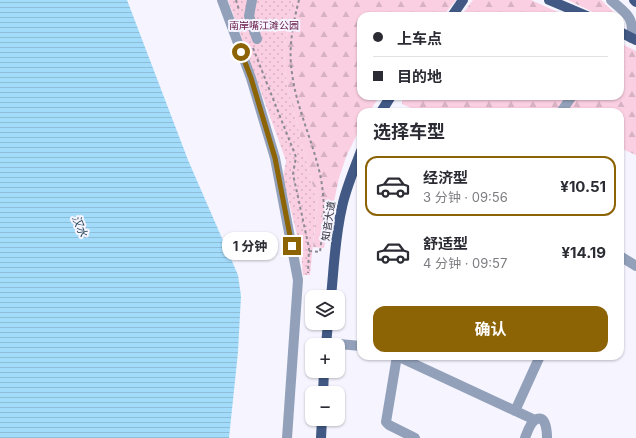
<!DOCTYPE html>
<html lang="zh">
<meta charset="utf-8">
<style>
body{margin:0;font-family:Inter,"Noto Sans SC",sans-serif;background:#f7f7f7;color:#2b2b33;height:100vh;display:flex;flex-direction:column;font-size:15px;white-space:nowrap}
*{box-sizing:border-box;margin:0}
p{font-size:13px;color:#7c7c81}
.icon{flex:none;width:22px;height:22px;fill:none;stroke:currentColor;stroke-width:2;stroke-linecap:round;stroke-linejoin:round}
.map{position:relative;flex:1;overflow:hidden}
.sheet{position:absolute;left:357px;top:108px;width:267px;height:252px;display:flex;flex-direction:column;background:#fff;border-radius:12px;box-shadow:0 1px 3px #0004}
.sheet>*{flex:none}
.top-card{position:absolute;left:357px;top:12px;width:267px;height:88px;border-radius:12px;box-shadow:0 1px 3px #0004;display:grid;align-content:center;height:88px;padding:0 16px;background:#fff}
.tools{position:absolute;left:305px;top:290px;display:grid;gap:8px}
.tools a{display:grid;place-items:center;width:40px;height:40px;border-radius:8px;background:#fff;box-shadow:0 1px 3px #0004;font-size:20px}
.end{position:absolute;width:18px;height:18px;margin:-9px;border:5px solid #8c6305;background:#fff;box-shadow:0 0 0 2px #fff}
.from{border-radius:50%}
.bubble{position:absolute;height:28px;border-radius:12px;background:#fff;box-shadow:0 1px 3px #0004;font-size:13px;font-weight:700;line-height:28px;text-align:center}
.top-card b{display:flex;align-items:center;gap:14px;height:38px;font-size:15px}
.top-card b+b{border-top:1px solid #e1e1e2}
.top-card i{width:10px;height:10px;background:#2b2b33}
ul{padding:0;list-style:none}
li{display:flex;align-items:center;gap:12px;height:60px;margin:0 8px 6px;padding:0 8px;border:2px solid transparent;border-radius:12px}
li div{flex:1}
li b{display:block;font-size:15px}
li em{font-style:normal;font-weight:700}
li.current{border-color:#8c6305}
li>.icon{width:36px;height:36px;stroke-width:1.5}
h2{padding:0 16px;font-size:18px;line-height:48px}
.primary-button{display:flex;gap:8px;margin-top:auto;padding:8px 16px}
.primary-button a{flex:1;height:46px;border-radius:12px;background:#8c6305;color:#fff;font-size:16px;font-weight:700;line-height:46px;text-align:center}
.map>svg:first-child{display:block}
.forest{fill:url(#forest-firs)}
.park{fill:url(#park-dots)}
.water{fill:url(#water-rules)}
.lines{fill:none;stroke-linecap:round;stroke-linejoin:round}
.path{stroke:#8c8a95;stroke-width:2;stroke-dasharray:3 3;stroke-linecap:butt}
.minor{stroke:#92a0b9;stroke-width:10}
.major{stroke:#415984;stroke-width:10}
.route{stroke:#8c6305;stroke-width:5}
.labels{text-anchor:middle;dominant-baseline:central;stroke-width:4;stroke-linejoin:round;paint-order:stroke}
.park-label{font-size:10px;fill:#661844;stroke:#f5f4ff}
.street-label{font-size:10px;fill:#2d2b35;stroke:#f5f4ff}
.water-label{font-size:11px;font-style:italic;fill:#1c3d4d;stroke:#f5f4ff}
</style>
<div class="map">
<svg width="636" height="438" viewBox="0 0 636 438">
<defs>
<pattern id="forest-firs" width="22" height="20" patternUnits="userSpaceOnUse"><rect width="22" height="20" fill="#fbcfe2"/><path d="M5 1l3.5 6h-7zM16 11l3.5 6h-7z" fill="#d7b2c2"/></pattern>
<pattern id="park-dots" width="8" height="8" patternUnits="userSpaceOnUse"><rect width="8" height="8" fill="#fbcfe2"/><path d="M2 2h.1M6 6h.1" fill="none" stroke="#d7b2c2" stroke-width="1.8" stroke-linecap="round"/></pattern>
<pattern id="water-rules" width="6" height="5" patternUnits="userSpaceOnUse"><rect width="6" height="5" fill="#a3dcfa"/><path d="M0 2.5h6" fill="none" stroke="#8dbdd7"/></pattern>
</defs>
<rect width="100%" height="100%" fill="#f5f4ff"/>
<path class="forest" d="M 293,0 L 456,0 L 443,16 L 361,16 L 361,96 L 380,96 L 369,112 L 361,112 L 361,126 L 346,157 L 339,178 L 324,248 L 313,247 L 317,203 L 287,85 C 282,57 286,27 293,0 Z
M 473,0 L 531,0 L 567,16 L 461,16 Z
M 568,0 L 601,0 L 618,16 L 601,16 Z
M 620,43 L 636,51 L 636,155 L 620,148 L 620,112 L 420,112 L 402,104 L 402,96 L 620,96 Z"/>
<path class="park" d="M 228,0 L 293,0 C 286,27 282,57 287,85 L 317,203 L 310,275 L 303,275 L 301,252 L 283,177 L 286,161 Z"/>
<path class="water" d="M 0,0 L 127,0 L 188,160 L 238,275 L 241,296 L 238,352 L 229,438 L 0,438 Z"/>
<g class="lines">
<path class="path" d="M 236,0 L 239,10
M 299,0 C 293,23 288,49 292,73 C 296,106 311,137 319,170 C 323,186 324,202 324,218 L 330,219
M 253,48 L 296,157 L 293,174 L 309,248 L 308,273
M 309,251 L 320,252 L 324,219"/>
<path class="minor" d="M 222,0 L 251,78 L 275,158 L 298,280 L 287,438
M 252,0 L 249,16 L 257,39
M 611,0 C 625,13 635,16 631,38
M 561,112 L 572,96
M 620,256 L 636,266
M 326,344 L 339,344 L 361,346
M 397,356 L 535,420
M 397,356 L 386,422 L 389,425 L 415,438
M 515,411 L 540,356
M 525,438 C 527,433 530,423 535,420 C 546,413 547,432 547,438"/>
<path class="major" d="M 549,0 L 587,16
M 634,0 L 636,2
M 452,16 L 463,0
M 620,32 L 636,40
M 381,112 L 391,96
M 331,297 C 334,267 335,236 342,207 C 346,188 354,170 361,151
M 326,345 L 328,323
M 323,393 L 324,371
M 321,438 L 322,419"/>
</g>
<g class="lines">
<path class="route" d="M 241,52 L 251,78 L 275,158 L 292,246"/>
</g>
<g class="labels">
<g class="park-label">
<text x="264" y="25">南岸嘴江滩公园</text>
</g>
<g class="street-label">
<text transform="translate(328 221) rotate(-81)">知音大道</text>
</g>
<g class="water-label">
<text transform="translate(80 226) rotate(67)">汉水</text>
</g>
</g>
</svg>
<div class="tools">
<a><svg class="icon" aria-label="layers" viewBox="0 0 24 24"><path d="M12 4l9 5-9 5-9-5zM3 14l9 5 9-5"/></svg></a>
<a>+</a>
<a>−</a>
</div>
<i class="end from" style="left:241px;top:52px"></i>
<i class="end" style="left:292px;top:246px"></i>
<div class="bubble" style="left:222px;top:232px;width:56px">1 分钟</div>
<div class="top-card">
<b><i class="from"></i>上车点</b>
<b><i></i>目的地</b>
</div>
<section class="sheet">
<h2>选择车型</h2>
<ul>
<li class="current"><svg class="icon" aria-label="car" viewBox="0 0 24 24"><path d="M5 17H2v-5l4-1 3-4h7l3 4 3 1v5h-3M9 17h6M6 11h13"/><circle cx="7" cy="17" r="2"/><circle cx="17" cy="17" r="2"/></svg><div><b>经济型</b><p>3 分钟 · 09:56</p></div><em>¥10.51</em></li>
<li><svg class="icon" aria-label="car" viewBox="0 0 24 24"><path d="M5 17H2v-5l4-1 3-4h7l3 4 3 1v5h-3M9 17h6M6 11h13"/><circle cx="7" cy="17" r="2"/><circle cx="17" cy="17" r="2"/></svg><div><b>舒适型</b><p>4 分钟 · 09:57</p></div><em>¥14.19</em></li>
</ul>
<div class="primary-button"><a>确认</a></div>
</section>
</div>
